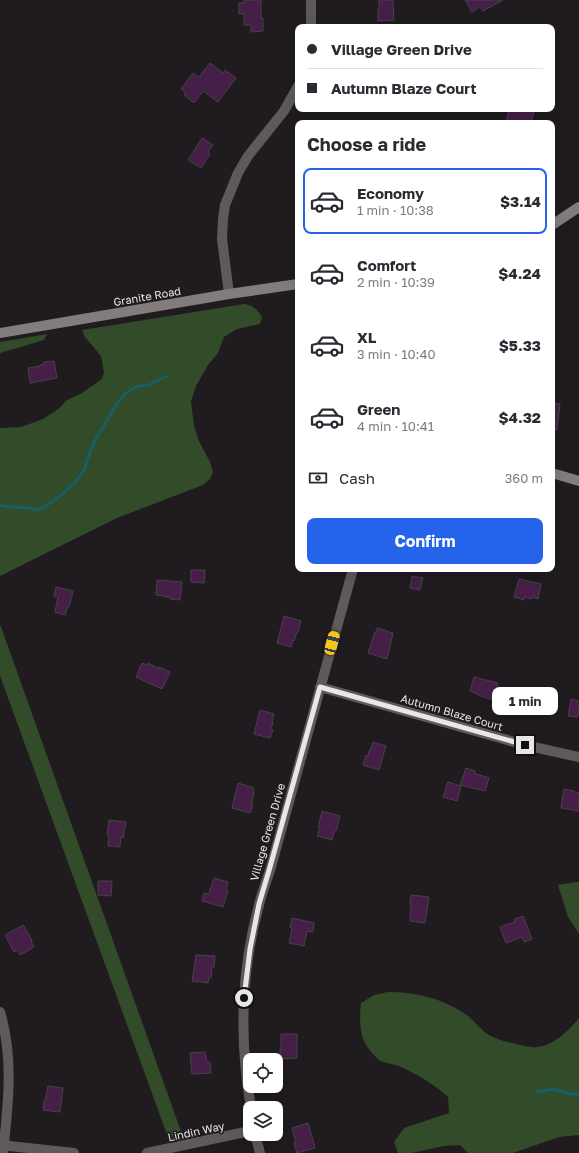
<!DOCTYPE html>
<meta charset="utf-8">
<style>
body{margin:0;font-family:"Golos Text",sans-serif;background:#f2f2f3;color:#2b2b33;height:100vh;display:flex;flex-direction:column;font-size:15px;white-space:nowrap}
*{box-sizing:border-box;margin:0}
p{font-size:13px;color:#7c7c81}
.icon{flex:none;width:22px;height:22px;fill:none;stroke:currentColor;stroke-width:2;stroke-linecap:round;stroke-linejoin:round}
.map{position:relative;flex:1;overflow:hidden}
.details{position:absolute;left:295px;top:120px;width:260px;height:452px;display:flex;flex-direction:column;background:#fff;border-radius:8px;box-shadow:0 4px 16px #0002}
.details>*{flex:none}
.top-card{position:absolute;left:295px;top:24px;width:260px;height:88px;border-radius:8px;box-shadow:0 4px 16px #0002;display:grid;align-content:center;height:88px;padding:0 12px;background:#fff}
.controls{position:absolute;left:243px;top:1053px;display:grid;gap:8px}
.controls a{display:grid;place-items:center;width:40px;height:40px;border-radius:8px;background:#fff;box-shadow:0 4px 16px #0002;font-size:20px}
.end{position:absolute;width:18px;height:18px;margin:-9px;border:5px solid #e8e6e8;background:#111;box-shadow:0 0 0 2px #111}
.from{border-radius:50%}
.bubble{position:absolute;height:28px;border-radius:8px;background:#fff;box-shadow:0 4px 16px #0002;font-size:13px;font-weight:700;line-height:28px;text-align:center}
.car{position:absolute;width:12px;height:24px;margin:-12px -6px;border-radius:5px;box-shadow:0 0 3px 1px #0007;background:linear-gradient(#f5c518 24%,#345 0 40%,#f5c518 0 76%,#345 0 86%,#f5c518 0)}
.top-card b{display:flex;align-items:center;gap:14px;height:38px;font-size:15px}
.top-card b+b{border-top:1px solid #e1e1e2}
.top-card i{width:10px;height:10px;background:#2b2b33}
ul{padding:0;list-style:none}
li{display:flex;align-items:center;gap:12px;height:66px;margin:0 8px 6px;padding:0 4px;border:2px solid transparent;border-radius:8px}
li div{flex:1}
li b{display:block;font-size:15px}
li em{font-style:normal;font-weight:700}
li.selected{border-color:#2563eb}
li>.icon{width:36px;height:36px;stroke-width:1.5}
h2{padding:0 12px;font-size:18px;line-height:48px}
.pay{display:flex;align-items:center;gap:10px;height:44px;padding:0 12px;font-size:15px}
.pay p{margin-inline-start:auto}
.action{display:flex;gap:8px;margin-top:auto;padding:8px 12px}
.action a{flex:1;height:46px;border-radius:8px;background:#2563eb;color:#fff;font-size:16px;font-weight:700;line-height:46px;text-align:center}
.map>svg:first-child{display:block}
.green{fill:#324b28}
.lines{fill:none;stroke-linecap:round;stroke-linejoin:round}
.stream{stroke:#195e64;stroke-width:3}
.building{fill:#451f47;stroke:#474347}
.street{stroke:#5d5a59;stroke-width:10}
.secondary{stroke:#827d7c;stroke-width:10}
.route{stroke:#e8e6e8;stroke-width:5}
.labels{text-anchor:middle;dominant-baseline:central;stroke-width:3.5;stroke-linejoin:round;paint-order:stroke}
.street-label{font-size:11px;fill:#e8e6e8;stroke:#1f1b1f}
</style>
<div class="map">
<svg width="579" height="1153" viewBox="0 0 579 1153">
<rect width="100%" height="100%" fill="#1f1b1f"/>
<path class="green" d="M 244,304 C 253,305 257,309 262,317 L 260,324 L 237,329 L 224,337 L 218,353 L 208,365 L 196,386 L 191,401 L 194,426 L 199,441 L 210,462 L 213,472 L 210,479 L 203,485 L 117,518 L 0,576 L 0,428 L 21,427 L 43,419 L 57,410 L 67,400 L 82,393 L 102,379 L 104,372 L 101,356 L 85,337 L 82,330 Z
M 47,334 L 44,340 L 0,353 L 0,342 Z
M 0,624 L 183,1137 L 169,1140 L 0,676 Z
M 576,882 L 579,882 L 579,934 L 568,917 L 558,885 Z
M 388,992 C 417,992 440,998 464,1013 C 473,1019 479,1028 487,1034 C 495,1039 507,1042 516,1044 C 522,1045 531,1048 537,1047 C 555,1045 568,1031 579,1018 L 579,1135 L 559,1137 L 513,1153 L 468,1153 L 460,1145 L 444,1146 L 412,1153 L 398,1153 L 394,1142 L 404,1128 L 449,1113 L 448,1097 C 434,1084 418,1075 401,1067 C 395,1064 387,1064 381,1061 C 378,1060 376,1057 374,1055 C 359,1041 359,1023 361,1003 L 374,995 Z"/>
<g class="lines">
<path class="stream" d="M 0,505 L 12,507 L 28,508 L 36,510 L 43,508 L 60,496 L 74,484 L 84,470 L 90,452 L 97,437 L 118,402 L 125,394 L 135,387 L 149,385 L 167,376
M 536,1092 L 552,1089 L 571,1094 L 579,1094"/>
</g>
<path class="building" d="M 244,0 L 261,0 L 261,18 L 263,18 L 263,31 L 251,32 L 251,25 L 244,25 L 244,14 L 239,14 L 239,3 L 244,3 Z
M 379,0 L 393,0 L 394,20 L 378,21 L 378,9 L 379,9 Z
M 465,0 L 503,0 L 483,11 L 480,7 L 472,12 Z
M 210,63 L 223,73 L 225,70 L 236,78 L 218,102 L 203,91 L 194,103 L 184,95 L 186,93 L 181,89 L 193,73 L 199,77 Z
M 509,109 L 522,112 L 523,109 L 534,111 L 531,123 L 521,120 L 521,123 L 506,123 Z
M 202,138 L 213,145 L 208,152 L 210,154 L 201,168 L 188,160 Z
M 54,361 L 57,378 L 30,383 L 28,368 L 40,366 L 40,365 L 44,364 L 44,362 Z
M 552,403 L 560,404 L 557,430 L 552,429 Z
M 191,570 L 205,570 L 204,583 L 191,582 Z
M 412,576 L 423,578 L 420,590 L 410,588 Z
M 519,579 L 541,584 L 538,599 L 532,597 L 531,599 L 524,597 L 524,600 L 514,597 Z
M 157,580 L 182,582 L 180,600 L 170,599 L 170,597 L 165,597 L 165,596 L 156,595 Z
M 56,587 L 73,591 L 69,607 L 68,606 L 65,615 L 55,612 L 58,597 L 54,596 Z
M 284,616 L 301,621 L 298,632 L 297,632 L 294,641 L 293,640 L 291,647 L 277,643 Z
M 377,628 L 393,633 L 387,659 L 368,653 L 375,632 L 376,632 Z
M 142,663 L 147,665 L 148,663 L 159,669 L 159,667 L 170,672 L 162,689 L 136,677 Z
M 474,677 L 498,683 L 494,700 L 478,695 L 478,694 L 470,691 Z
M 571,699 L 579,701 L 579,715 L 577,714 L 577,717 L 568,716 Z
M 260,710 L 274,714 L 272,723 L 273,723 L 271,729 L 273,730 L 270,738 L 254,734 Z
M 373,742 L 386,746 L 379,770 L 363,765 L 366,755 L 368,756 L 369,751 L 370,751 Z
M 466,768 L 475,771 L 474,773 L 489,778 L 485,791 L 460,785 Z
M 448,782 L 461,786 L 457,801 L 443,797 Z
M 238,783 L 254,788 L 253,793 L 254,794 L 251,804 L 253,804 L 250,813 L 232,808 Z
M 564,789 L 574,791 L 574,792 L 579,793 L 579,811 L 561,808 Z
M 322,811 L 340,816 L 336,831 L 335,830 L 332,840 L 317,836 L 320,828 L 318,827 Z
M 109,820 L 126,822 L 123,838 L 121,837 L 120,847 L 108,846 L 109,836 L 107,835 Z
M 214,878 L 228,882 L 226,891 L 228,891 L 223,907 L 202,901 L 204,893 L 209,894 L 210,888 L 211,888 Z
M 98,881 L 112,881 L 111,896 L 98,895 Z
M 411,895 L 429,897 L 425,923 L 410,921 L 411,904 L 410,904 Z
M 523,916 L 532,939 L 524,942 L 522,937 L 506,943 L 500,927 L 515,922 L 514,919 Z
M 292,918 L 314,923 L 313,932 L 307,931 L 304,946 L 289,943 L 292,928 L 290,928 Z
M 23,925 L 32,940 L 31,941 L 34,947 L 20,955 L 18,950 L 14,952 L 5,935 Z
M 196,955 L 215,956 L 214,967 L 212,967 L 211,978 L 209,977 L 208,983 L 192,981 Z
M 281,1034 L 297,1034 L 297,1058 L 280,1059 L 280,1049 L 281,1049 Z
M 205,1052 L 207,1062 L 210,1062 L 211,1073 L 192,1074 L 190,1053 Z
M 48,1086 L 63,1088 L 60,1112 L 43,1110 L 44,1101 L 45,1101 Z
M 308,1123 L 315,1148 L 297,1153 L 294,1143 L 296,1143 L 292,1128 Z"/>
<g class="lines">
<path class="street" d="M 311,0 L 311,27
M 229,294 L 222,239 L 223,219 L 225,205 L 238,173 L 248,156 L 284,111 L 298,86
M 320,687 L 525,745 L 579,757
M 0,1012 C 14,1058 8,1106 3,1153
M 251,1108 C 239,1041 241,970 259,905 C 262,892 267,880 271,867 L 353,569
M 255,1134 L 260,1153
M 0,1145 L 74,1153
M 147,1153 L 250,1131"/>
<path class="secondary" d="M 552,225 L 579,207
M 0,333 L 229,294 L 298,284
M 552,473 L 579,481"/>
</g>
<g class="lines">
<path class="route" d="M 244,998 L 250,949 L 259,904 L 270,867 L 320,687 L 525,745"/>
</g>
<g class="labels">
<g class="street-label">
<text transform="translate(147 296) rotate(-10)">Granite Road</text>
<text transform="translate(452 712) rotate(16)">Autumn Blaze Court</text>
<text transform="translate(267 832) rotate(-74)">Village Green Drive</text>
<text transform="translate(196 1131) rotate(-12)">Lindin Way</text>
</g>
</g>
</svg>
<div class="controls">
<a><svg class="icon" aria-label="locate" viewBox="0 0 24 24"><circle cx="12" cy="12" r="6"/><path d="M12 2v4M12 18v4M2 12h4M18 12h4"/></svg></a>
<a><svg class="icon" aria-label="layers" viewBox="0 0 24 24"><path d="M12 4l9 5-9 5-9-5zM3 14l9 5 9-5"/></svg></a>
</div>
<i class="end from" style="left:244px;top:998px"></i>
<i class="end" style="left:525px;top:745px"></i>
<div class="bubble" style="left:492px;top:687px;width:66px">1 min</div>
<i class="car" style="left:332px;top:643px;rotate:15deg"></i>
<div class="top-card">
<b><i class="from"></i>Village Green Drive</b>
<b><i></i>Autumn Blaze Court</b>
</div>
<section class="details">
<h2>Choose a ride</h2>
<ul>
<li class="selected"><svg class="icon" aria-label="car" viewBox="0 0 24 24"><path d="M5 17H2v-5l4-1 3-4h7l3 4 3 1v5h-3M9 17h6M6 11h13"/><circle cx="7" cy="17" r="2"/><circle cx="17" cy="17" r="2"/></svg><div><b>Economy</b><p>1 min · 10:38</p></div><em>$3.14</em></li>
<li><svg class="icon" aria-label="car" viewBox="0 0 24 24"><path d="M5 17H2v-5l4-1 3-4h7l3 4 3 1v5h-3M9 17h6M6 11h13"/><circle cx="7" cy="17" r="2"/><circle cx="17" cy="17" r="2"/></svg><div><b>Comfort</b><p>2 min · 10:39</p></div><em>$4.24</em></li>
<li><svg class="icon" aria-label="car" viewBox="0 0 24 24"><path d="M5 17H2v-5l4-1 3-4h7l3 4 3 1v5h-3M9 17h6M6 11h13"/><circle cx="7" cy="17" r="2"/><circle cx="17" cy="17" r="2"/></svg><div><b>XL</b><p>3 min · 10:40</p></div><em>$5.33</em></li>
<li><svg class="icon" aria-label="car" viewBox="0 0 24 24"><path d="M5 17H2v-5l4-1 3-4h7l3 4 3 1v5h-3M9 17h6M6 11h13"/><circle cx="7" cy="17" r="2"/><circle cx="17" cy="17" r="2"/></svg><div><b>Green</b><p>4 min · 10:41</p></div><em>$4.32</em></li>
</ul>
<div class="pay"><svg class="icon" aria-label="cash" viewBox="0 0 24 24"><path d="M3 7h18v10H3z"/><circle cx="12" cy="12" r="2"/></svg>Cash<p>360 m</p></div>
<div class="action"><a>Confirm</a></div>
</section>
</div>
